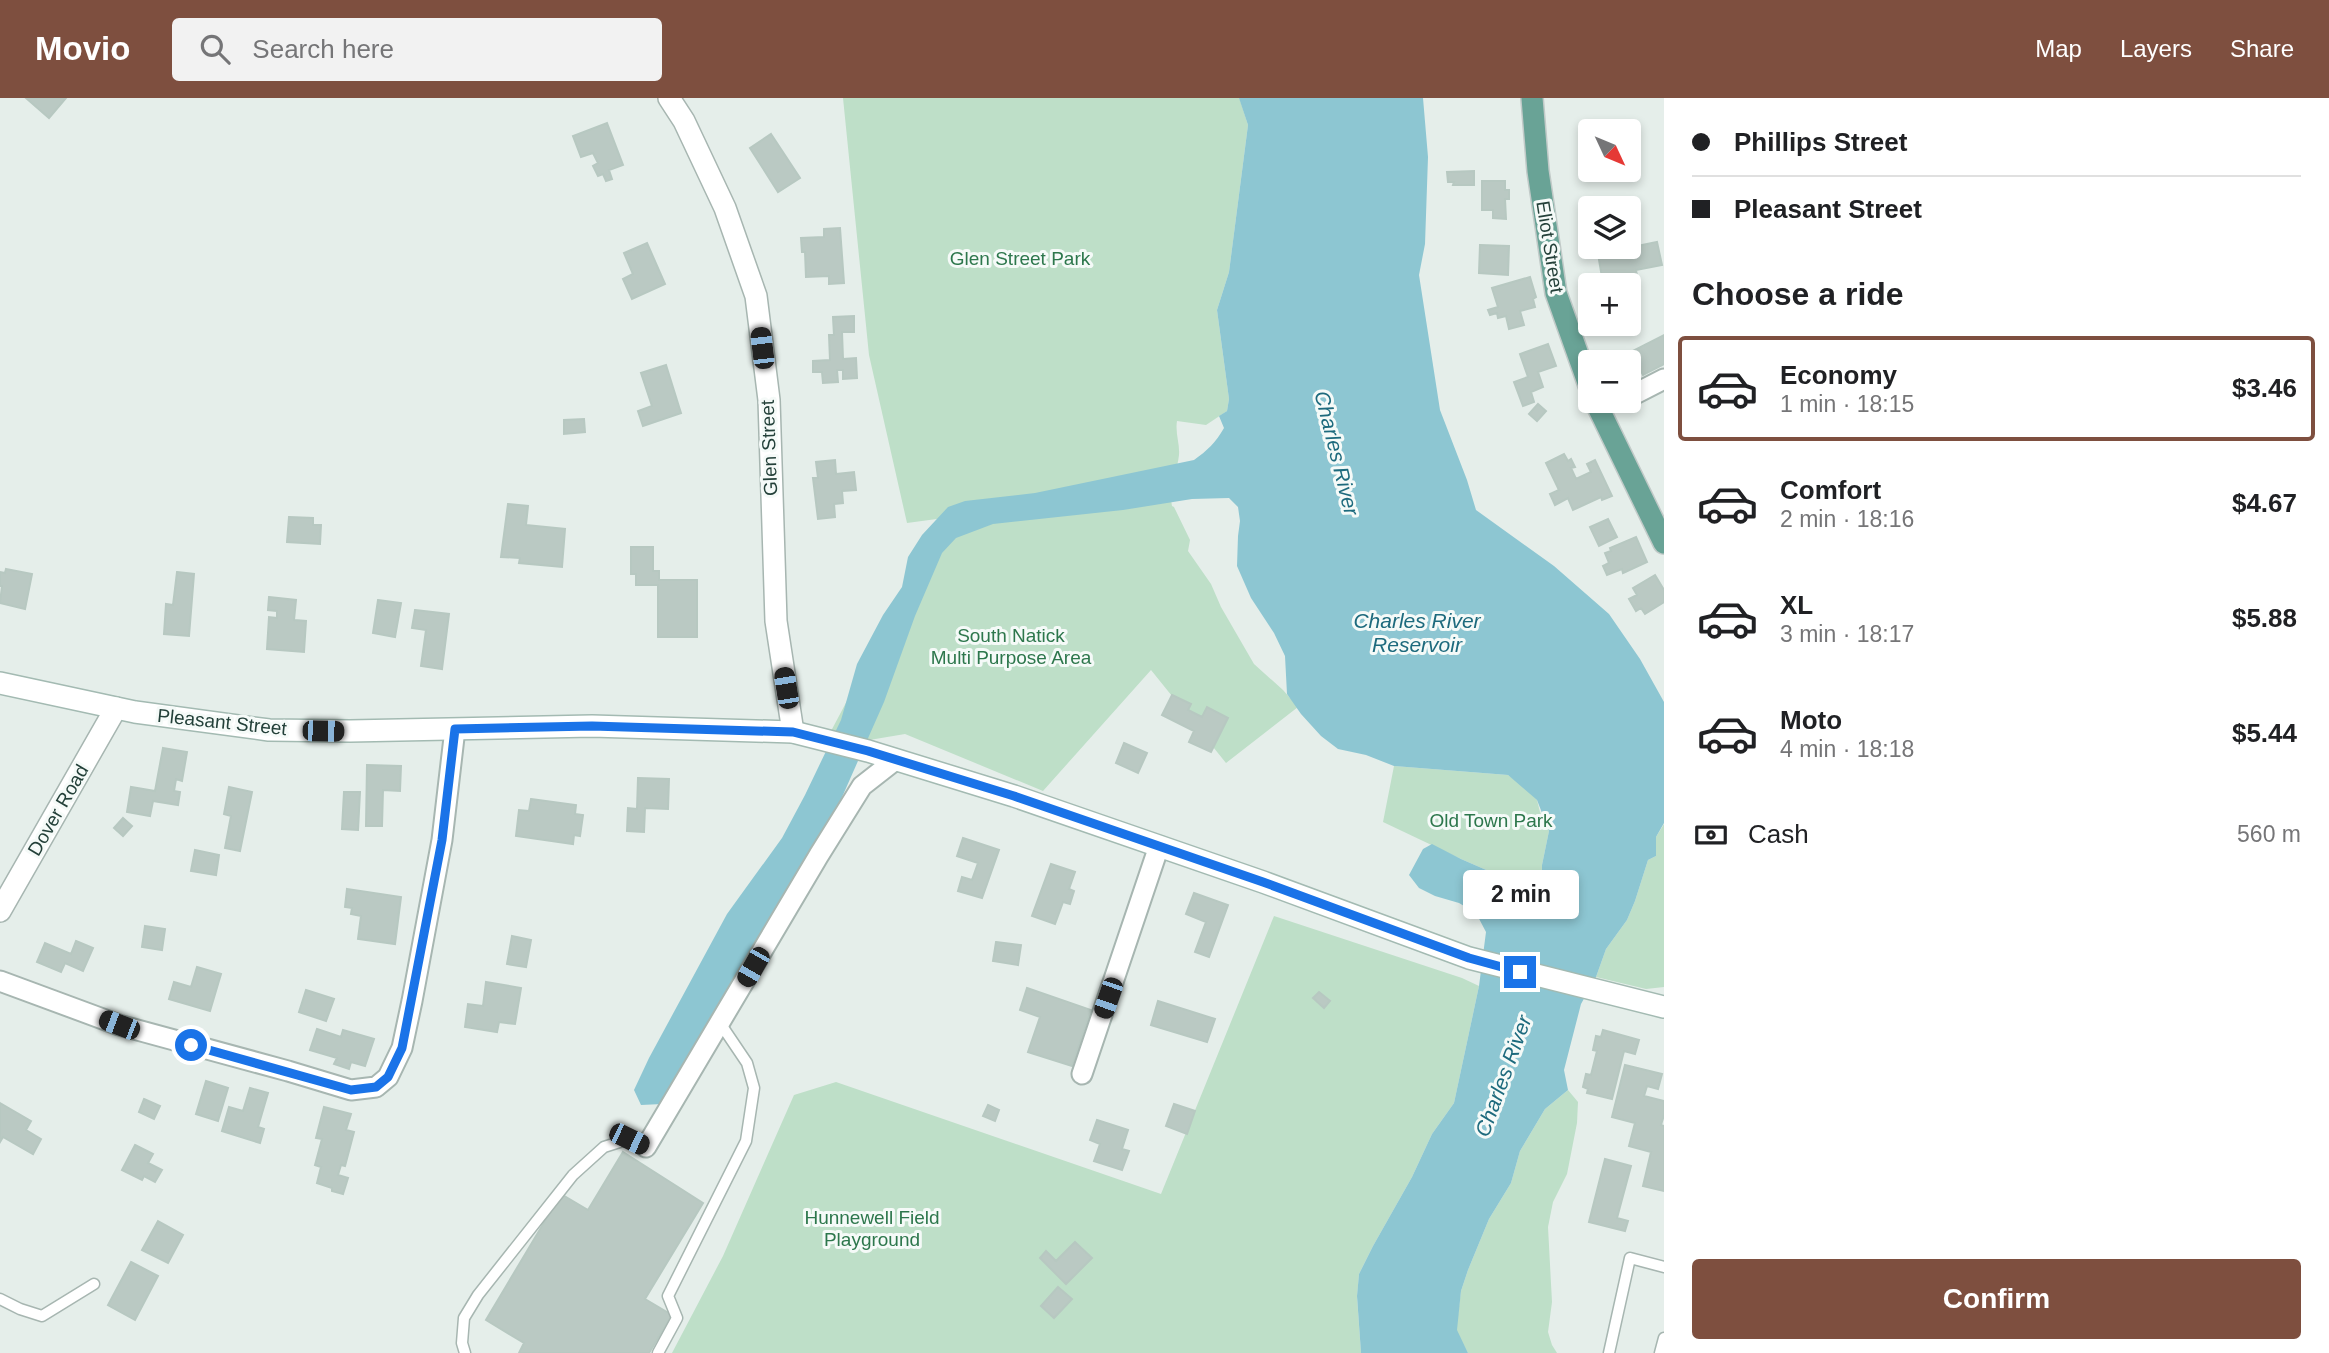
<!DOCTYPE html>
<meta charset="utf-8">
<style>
body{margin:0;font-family:Arial,sans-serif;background:#f2f2f2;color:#202124;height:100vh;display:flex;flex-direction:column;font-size:26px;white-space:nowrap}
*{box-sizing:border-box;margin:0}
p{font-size:23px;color:#757577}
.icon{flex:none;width:38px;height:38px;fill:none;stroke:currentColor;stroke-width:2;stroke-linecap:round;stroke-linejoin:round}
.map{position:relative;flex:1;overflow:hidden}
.drawer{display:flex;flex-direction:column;background:#fff;width:665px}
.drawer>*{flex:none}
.hud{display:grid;align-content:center;height:154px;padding:0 28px;background:#fff}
.needle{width:46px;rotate:134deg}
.controls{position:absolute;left:1578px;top:21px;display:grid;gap:14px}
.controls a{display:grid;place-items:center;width:63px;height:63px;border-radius:7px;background:#fff;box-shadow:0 4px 10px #0003;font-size:35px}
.end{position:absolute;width:32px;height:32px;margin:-16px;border:9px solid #1a73e8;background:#fff;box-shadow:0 0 0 4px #fff}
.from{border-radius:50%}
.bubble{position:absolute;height:49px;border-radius:7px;background:#fff;box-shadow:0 4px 10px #0003;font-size:23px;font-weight:600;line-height:49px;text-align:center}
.car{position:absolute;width:21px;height:42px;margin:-21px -10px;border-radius:9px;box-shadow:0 0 5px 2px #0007;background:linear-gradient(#222 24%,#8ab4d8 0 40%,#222 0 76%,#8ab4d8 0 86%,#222 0)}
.hud b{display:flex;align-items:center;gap:24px;height:66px;font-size:26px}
.hud b+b{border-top:2px solid #e0e0e0}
.hud i{width:18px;height:18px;background:#202124}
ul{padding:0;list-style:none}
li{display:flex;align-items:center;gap:21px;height:105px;margin:0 14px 10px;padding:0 14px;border:4px solid transparent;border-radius:7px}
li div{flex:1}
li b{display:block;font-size:26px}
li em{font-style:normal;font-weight:600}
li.on{border-color:#7e4f3f}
li>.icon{width:63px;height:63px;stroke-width:1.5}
h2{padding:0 28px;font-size:32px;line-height:84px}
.pay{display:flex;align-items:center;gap:18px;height:77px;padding:0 28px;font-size:26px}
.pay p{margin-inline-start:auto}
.primary-button{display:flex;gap:14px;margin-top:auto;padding:14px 28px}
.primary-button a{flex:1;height:80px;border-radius:7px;background:#7e4f3f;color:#fff;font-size:28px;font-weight:600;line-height:80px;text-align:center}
header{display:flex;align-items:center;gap:42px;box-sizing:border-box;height:98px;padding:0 35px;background:#7e4f3f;color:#fff}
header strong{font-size:33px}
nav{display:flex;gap:38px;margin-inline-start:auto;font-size:24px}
.search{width:490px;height:63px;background:#f2f2f2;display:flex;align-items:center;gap:18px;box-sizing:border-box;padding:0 24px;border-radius:7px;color:#757577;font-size:26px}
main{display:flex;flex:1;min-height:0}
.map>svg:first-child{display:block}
.green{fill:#bedfc8}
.water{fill:#8dc6d2}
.building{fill:#bac9c3;stroke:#b7c8c1;stroke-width:2}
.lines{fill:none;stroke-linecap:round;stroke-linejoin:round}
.service-casing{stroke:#a7b6b1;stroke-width:13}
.minor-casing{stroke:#a7b6b1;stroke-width:23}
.tertiary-casing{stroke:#a7b6b1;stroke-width:24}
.secondary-casing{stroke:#a3bab2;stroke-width:24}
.primary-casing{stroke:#c1cac8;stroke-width:24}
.service{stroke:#fff;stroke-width:10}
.minor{stroke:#fff;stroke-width:19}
.tertiary{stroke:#fff;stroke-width:21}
.secondary{stroke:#fff;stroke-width:21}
.primary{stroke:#69a396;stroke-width:21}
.route{stroke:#1a73e8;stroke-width:9}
.labels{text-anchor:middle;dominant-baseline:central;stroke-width:6;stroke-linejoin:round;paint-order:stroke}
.street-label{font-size:19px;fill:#234039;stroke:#f5faf8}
.park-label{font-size:19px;fill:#2d774c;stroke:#f5faf8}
.water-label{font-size:21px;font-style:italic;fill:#1d6a7d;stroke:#f5faf8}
</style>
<header>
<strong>Movio</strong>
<div class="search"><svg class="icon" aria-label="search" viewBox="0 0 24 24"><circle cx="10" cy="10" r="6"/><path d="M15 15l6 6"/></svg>Search here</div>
<nav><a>Map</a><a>Layers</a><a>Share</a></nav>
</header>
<main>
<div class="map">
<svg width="1664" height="1255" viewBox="0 0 1664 1255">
<rect width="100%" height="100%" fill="#e5eeea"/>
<path class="green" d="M 843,0 L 1239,0 L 1240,2 L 1248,27 L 1229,174 L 1217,212 L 1229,301 L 1227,313 L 1206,327 L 1177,323 C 1175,335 1180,346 1179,357 C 1177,375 1168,390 1172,408 L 1174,409 L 1190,442 L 1188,453 L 1211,486 L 1221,509 L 1254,566 L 1283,592 L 1298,609 L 1226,665 L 1151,572 L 1043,693 L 905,636 L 822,650 L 944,420 L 907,425 L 869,257 Z
M 1394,668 L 1508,677 L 1527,691 L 1537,702 L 1540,714 L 1549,733 L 1542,767 L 1543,786 L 1528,790 L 1461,761 L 1383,724 Z
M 1664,726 L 1664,889 L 1646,891 L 1596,879 L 1606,851 L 1627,822 L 1635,803 L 1648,762 L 1656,758 L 1656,739 Z
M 1274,818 L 1462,880 L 1479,888 L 1454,1005 L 1432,1036 L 1412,1079 L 1373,1148 L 1359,1176 L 1357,1199 L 1361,1255 L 672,1255 L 723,1158 L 794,997 L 836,984 L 1161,1096 Z
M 1568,992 L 1578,1004 L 1577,1025 L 1567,1076 L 1553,1104 L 1548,1129 L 1552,1204 L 1548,1234 L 1552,1247 L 1557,1255 L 1468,1255 L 1456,1232 L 1461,1193 L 1468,1172 L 1489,1121 L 1511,1085 L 1520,1053 L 1545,1011 Z"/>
<path class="water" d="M 1239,0 L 1423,0 L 1428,59 L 1425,146 L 1419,177 L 1440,312 L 1467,382 L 1476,412 L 1554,468 L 1609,516 L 1640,561 L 1664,604 L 1664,725 L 1656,739 L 1656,758 L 1648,762 L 1635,803 L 1627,822 L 1606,851 L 1596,879 L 1581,906 L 1564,972 L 1568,992 L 1545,1011 L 1520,1053 L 1511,1085 L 1489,1121 L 1468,1172 L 1461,1193 L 1457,1232 L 1468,1255 L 1361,1255 L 1357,1198 L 1359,1176 L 1373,1148 L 1412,1079 L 1432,1036 L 1454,1005 L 1479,888 L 1486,834 L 1476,815 L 1459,805 L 1435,798 L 1419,790 L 1409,777 L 1423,751 L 1432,746 L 1461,761 L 1528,790 L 1542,786 L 1542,767 L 1549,733 L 1537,702 L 1508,677 L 1394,668 L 1366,657 L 1338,651 L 1321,638 L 1301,616 L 1287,596 L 1285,558 L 1274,535 L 1251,500 L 1237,468 L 1238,438 L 1240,423 L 1238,409 L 1229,400 L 1192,401 L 1123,412 L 993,426 L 956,440 L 942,455 L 915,518 L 884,604 L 824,740 L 662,1006 L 641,1007 L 634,992 L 649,960 L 727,816 L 782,740 L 805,697 L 841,622 L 857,566 L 883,517 L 902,489 L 908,459 L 922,437 L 948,409 L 965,403 L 1035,395 L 1194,362 C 1207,353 1216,344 1224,330 L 1219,318 L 1227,313 L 1229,301 L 1217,212 L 1229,174 L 1248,27 Z"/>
<path class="building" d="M 26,0 L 66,0 L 49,20 Z
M 1598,23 L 1638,28 L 1635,47 L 1631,47 L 1630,55 L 1629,33 L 1596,33 Z
M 607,25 L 623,67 L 609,72 L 612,81 L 606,83 L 603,76 L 598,78 L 593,68 L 598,65 L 593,55 L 581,59 L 573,38 Z
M 771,36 L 800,80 L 778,94 L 750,50 Z
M 1474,73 L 1474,87 L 1453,87 L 1454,84 L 1448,84 L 1447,74 Z
M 1482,83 L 1505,83 L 1505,92 L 1509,92 L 1509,101 L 1505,101 L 1506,121 L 1493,120 L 1493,112 L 1482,112 Z
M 840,130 L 844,185 L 829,186 L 829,178 L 806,179 L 805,154 L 802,154 L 801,140 L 824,139 L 824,131 Z
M 1657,144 L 1662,167 L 1636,172 L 1637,178 L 1603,185 L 1598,156 Z
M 647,145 L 665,186 L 632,201 L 623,181 L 633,176 L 624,155 Z
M 1480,147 L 1509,148 L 1508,177 L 1479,175 Z
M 1530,179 L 1536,199 L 1533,201 L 1535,209 L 1520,213 L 1524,227 L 1509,231 L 1506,218 L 1498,220 L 1497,215 L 1490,217 L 1488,212 L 1498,209 L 1492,190 Z
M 854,218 L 854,234 L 842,234 L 843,261 L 856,260 L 857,280 L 843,281 L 843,272 L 837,272 L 838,284 L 823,285 L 822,274 L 813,274 L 813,263 L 830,262 L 829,237 L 834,237 L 833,219 Z
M 1664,237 L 1664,266 L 1643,277 L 1631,254 Z
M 1548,246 L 1556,268 L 1538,274 L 1543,289 L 1531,294 L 1534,304 L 1523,308 L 1514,284 L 1528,279 L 1520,256 Z
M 666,267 L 681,315 L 643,328 L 638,313 L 652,308 L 641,275 Z
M 1538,306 L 1546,313 L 1537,323 L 1529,316 Z
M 584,321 L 585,334 L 564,336 L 564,322 Z
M 1564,356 L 1568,363 L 1571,361 L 1575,369 L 1571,370 L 1576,381 L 1591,374 L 1587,366 L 1595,362 L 1612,398 L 1602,402 L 1601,399 L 1573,412 L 1568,400 L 1555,407 L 1550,396 L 1559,392 L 1546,365 Z
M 835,362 L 836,376 L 854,374 L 856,392 L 842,393 L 843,405 L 834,406 L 835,419 L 818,421 L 813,380 L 818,380 L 816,364 Z
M 508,406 L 528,408 L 526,427 L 565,431 L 562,469 L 519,465 L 520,460 L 501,459 Z
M 289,419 L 313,420 L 313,427 L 321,427 L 320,446 L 287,444 Z
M 1608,421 L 1617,439 L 1599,448 L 1590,429 Z
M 1636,439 L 1647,464 L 1623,475 L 1622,471 L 1607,477 L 1603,468 L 1609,465 L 1605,455 L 1611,453 L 1610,450 Z
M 631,449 L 653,449 L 653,473 L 659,473 L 659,482 L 697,482 L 697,539 L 658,539 L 658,487 L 636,487 L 636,476 L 631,476 Z
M 6,471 L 32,476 L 25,511 L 0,505 L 2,488 L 0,488 L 0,474 L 5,475 Z
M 177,474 L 194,476 L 189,538 L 164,536 L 166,506 L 173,507 Z
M 1655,477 L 1664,492 L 1664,504 L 1645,516 L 1641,510 L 1636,513 L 1629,501 L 1637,497 L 1633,490 Z
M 269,499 L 296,502 L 294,522 L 306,523 L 304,554 L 267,551 L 269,519 L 277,520 L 277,513 L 268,512 Z
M 378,502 L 401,505 L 395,539 L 373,535 Z
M 415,512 L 449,516 L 442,571 L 421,568 L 426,532 L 412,530 Z
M 1172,597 L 1191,606 L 1188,612 L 1202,619 L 1207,609 L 1228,620 L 1211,654 L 1189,644 L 1194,633 L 1162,617 Z
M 1124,645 L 1147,655 L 1138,675 L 1116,665 Z
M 163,650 L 187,654 L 182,683 L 176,681 L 174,693 L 180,694 L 178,707 L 153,703 L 150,718 L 127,714 L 131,689 L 155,693 Z
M 367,667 L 401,668 L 400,693 L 383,692 L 382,728 L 366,728 Z
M 638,680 L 669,681 L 668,711 L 645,710 L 644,734 L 627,733 L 628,710 L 637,711 Z
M 229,689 L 252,694 L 240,753 L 225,750 L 231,718 L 224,716 Z
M 344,694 L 360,694 L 358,732 L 342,731 Z
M 531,701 L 576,707 L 575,716 L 583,717 L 580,738 L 574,737 L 573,746 L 516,738 L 519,712 L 529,713 Z
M 123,720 L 132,728 L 123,738 L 114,730 Z
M 963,740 L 999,752 L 982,800 L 958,793 L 962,779 L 972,782 L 978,765 L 957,758 Z
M 195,752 L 219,757 L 216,777 L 191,773 Z
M 1051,766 L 1075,774 L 1069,791 L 1074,793 L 1070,806 L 1063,804 L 1055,826 L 1032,818 Z
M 347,791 L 401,799 L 395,846 L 358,841 L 361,818 L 351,816 L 352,810 L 345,809 Z
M 1194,795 L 1228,807 L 1209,859 L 1195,854 L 1206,824 L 1186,816 Z
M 145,828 L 165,831 L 162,852 L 142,849 Z
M 512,838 L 531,842 L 526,869 L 507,866 Z
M 76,843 L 93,850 L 83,873 L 65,865 L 61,874 L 37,864 L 45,845 L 71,856 Z
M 996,844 L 1021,847 L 1018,867 L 993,863 Z
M 197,869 L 221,876 L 210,913 L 169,901 L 174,884 L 191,889 Z
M 486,884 L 521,890 L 515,926 L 499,924 L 497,934 L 465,929 L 468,906 L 483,908 Z
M 1027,890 L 1091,912 L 1072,968 L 1028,954 L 1040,919 L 1020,912 Z
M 306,892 L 334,901 L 326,923 L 299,914 Z
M 1319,894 L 1330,903 L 1324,910 L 1313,900 Z
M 1158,903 L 1215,921 L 1207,944 L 1151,927 Z
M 317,931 L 341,939 L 343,932 L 374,941 L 365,968 L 351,964 L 349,971 L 334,966 L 337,960 L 310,952 Z
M 1603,932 L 1639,942 L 1635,956 L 1624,953 L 1612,1001 L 1587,995 L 1588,991 L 1583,989 L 1586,976 L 1591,977 L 1597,953 L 1593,952 L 1596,938 L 1601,939 Z
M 1625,967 L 1662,976 L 1658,991 L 1647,988 L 1644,998 L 1664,1003 L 1664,1017 L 1661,1027 L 1664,1028 L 1664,1093 L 1643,1088 L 1651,1054 L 1629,1048 L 1635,1025 L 1612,1019 Z
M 206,983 L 228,990 L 218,1023 L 196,1016 Z
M 250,990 L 268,995 L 258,1029 L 264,1031 L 260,1045 L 222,1033 L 229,1009 L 243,1013 Z
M 144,1001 L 160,1008 L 154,1021 L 139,1014 Z
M 0,1005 L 31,1023 L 26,1032 L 41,1041 L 33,1056 L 3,1039 L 0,1044 Z
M 1174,1006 L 1195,1013 L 1187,1036 L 1166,1028 Z
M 988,1007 L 999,1012 L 995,1023 L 983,1018 Z
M 324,1009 L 351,1016 L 346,1032 L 354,1034 L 345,1068 L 341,1067 L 338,1077 L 348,1080 L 343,1096 L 332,1093 L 332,1090 L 317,1085 L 321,1069 L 315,1067 L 322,1041 L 316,1040 Z
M 1097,1022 L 1128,1032 L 1122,1051 L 1129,1053 L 1122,1072 L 1094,1063 L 1100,1046 L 1090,1042 Z
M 135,1047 L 153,1056 L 148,1065 L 162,1072 L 155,1084 L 144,1078 L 142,1082 L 122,1072 Z
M 623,1054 L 703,1105 L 645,1201 L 672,1217 L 649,1255 L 519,1255 L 524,1245 L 486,1222 L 561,1096 L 588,1112 Z
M 1605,1061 L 1631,1068 L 1617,1120 L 1628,1123 L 1625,1133 L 1589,1124 Z
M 158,1123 L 183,1137 L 168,1165 L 142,1152 Z
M 1075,1144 L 1092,1160 L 1066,1186 L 1040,1160 L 1046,1153 L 1056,1163 Z
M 131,1164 L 158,1178 L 135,1222 L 108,1207 Z
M 1058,1189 L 1072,1201 L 1054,1220 L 1041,1208 Z"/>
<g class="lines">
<defs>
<path id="service" d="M 0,1201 L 20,1211 L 42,1218 L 94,1186
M 465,1255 L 462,1245 L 464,1220 L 478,1197 L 573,1077 L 604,1049 L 629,1041 L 646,1049
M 658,1255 L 677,1220 L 668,1198 L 746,1043 L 754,990 L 747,965 L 720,925
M 1609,1255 L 1630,1160 L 1664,1169
M 1660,1255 L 1664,1240"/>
<path id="minor" d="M 1629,299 L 1664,281
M 0,883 L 119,927 L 288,973 L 351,992 L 376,989 L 388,979 L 402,950 L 412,903 L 442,742 L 455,631
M 1082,976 L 1159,748
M 646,1049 L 819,757 L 862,688 L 894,663"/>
<path id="tertiary" d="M 669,0 L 684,23 L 725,110 L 756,198 L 769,302 L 776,523 L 793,634
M 0,813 L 116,610"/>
<path id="secondary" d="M 0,585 L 135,614 L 269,632 L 350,633 L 592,628 L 793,634 L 868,653 L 1014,698 L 1263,784 L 1469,860 L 1664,909"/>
<path id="primary" d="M 1532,0 L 1538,73 L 1556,195 L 1591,293
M 1595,303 L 1664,445"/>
</defs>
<use href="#service" class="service-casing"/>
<use href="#minor" class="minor-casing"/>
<use href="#tertiary" class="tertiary-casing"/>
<use href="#secondary" class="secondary-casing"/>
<use href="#primary" class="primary-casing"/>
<use href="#service" class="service"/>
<use href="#minor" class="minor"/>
<use href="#tertiary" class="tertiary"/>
<use href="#secondary" class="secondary"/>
<use href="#primary" class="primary"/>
</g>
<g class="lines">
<path class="route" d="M 191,947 L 351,992 L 376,989 L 388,979 L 402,950 L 442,742 L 455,631 L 592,628 L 793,634 L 868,653 L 1014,698 L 1263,784 L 1469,860 L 1520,874"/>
</g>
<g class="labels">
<g class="street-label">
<text transform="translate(1550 149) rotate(81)">Eliot Street</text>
<text transform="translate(769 350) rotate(-92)">Glen Street</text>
<text transform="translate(222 624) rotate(6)">Pleasant Street</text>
<text transform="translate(58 712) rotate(-60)">Dover Road</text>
</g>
<g class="park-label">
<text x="1020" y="160">Glen Street Park</text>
<text x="1011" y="537">South Natick<tspan x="1011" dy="22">Multi Purpose Area</tspan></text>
<text x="1491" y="722">Old Town Park</text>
<text x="872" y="1119">Hunnewell Field<tspan x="872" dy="22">Playground</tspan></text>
</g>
<g class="water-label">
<text transform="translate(1337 355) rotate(76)">Charles River</text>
<text x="1417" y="522">Charles River<tspan x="1417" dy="24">Reservoir</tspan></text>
<text transform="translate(1503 978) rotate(-70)">Charles River</text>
</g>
</g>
</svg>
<div class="controls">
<a><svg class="needle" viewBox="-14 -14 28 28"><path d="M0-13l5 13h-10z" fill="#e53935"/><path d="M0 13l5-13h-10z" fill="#757577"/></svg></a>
<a><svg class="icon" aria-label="layers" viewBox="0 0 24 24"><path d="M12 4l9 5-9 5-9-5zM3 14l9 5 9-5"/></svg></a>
<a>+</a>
<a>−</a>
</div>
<i class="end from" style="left:191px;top:947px"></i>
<i class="end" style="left:1520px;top:874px"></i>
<div class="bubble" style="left:1463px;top:772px;width:116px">2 min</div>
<i class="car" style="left:762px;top:250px;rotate:353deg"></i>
<i class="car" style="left:786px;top:590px;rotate:351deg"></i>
<i class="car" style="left:323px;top:633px;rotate:91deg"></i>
<i class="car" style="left:753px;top:869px;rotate:210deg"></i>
<i class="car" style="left:1108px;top:900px;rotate:199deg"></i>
<i class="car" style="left:119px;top:927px;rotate:291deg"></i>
<i class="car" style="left:629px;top:1041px;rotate:116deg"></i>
</div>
<section class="drawer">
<div class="hud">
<b><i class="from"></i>Phillips Street</b>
<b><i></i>Pleasant Street</b>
</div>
<h2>Choose a ride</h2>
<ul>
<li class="on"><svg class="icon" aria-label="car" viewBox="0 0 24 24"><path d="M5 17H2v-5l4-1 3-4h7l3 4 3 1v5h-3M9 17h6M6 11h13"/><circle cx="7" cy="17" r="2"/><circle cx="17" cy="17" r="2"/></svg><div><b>Economy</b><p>1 min · 18:15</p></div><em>$3.46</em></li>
<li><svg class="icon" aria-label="car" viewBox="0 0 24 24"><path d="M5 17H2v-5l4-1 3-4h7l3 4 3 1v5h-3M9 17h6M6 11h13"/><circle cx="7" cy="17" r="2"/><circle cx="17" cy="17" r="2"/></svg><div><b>Comfort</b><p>2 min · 18:16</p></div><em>$4.67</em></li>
<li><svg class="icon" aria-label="car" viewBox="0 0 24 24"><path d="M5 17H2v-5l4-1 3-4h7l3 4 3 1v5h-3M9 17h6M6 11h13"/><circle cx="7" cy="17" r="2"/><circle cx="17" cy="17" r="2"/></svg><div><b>XL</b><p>3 min · 18:17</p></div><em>$5.88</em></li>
<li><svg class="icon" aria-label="car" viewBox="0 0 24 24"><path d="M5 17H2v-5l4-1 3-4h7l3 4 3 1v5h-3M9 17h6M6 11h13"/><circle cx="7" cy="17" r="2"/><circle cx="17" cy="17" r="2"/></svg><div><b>Moto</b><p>4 min · 18:18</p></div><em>$5.44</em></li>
</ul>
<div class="pay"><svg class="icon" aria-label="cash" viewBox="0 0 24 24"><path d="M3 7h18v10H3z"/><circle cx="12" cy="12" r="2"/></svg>Cash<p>560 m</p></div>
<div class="primary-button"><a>Confirm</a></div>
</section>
</main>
